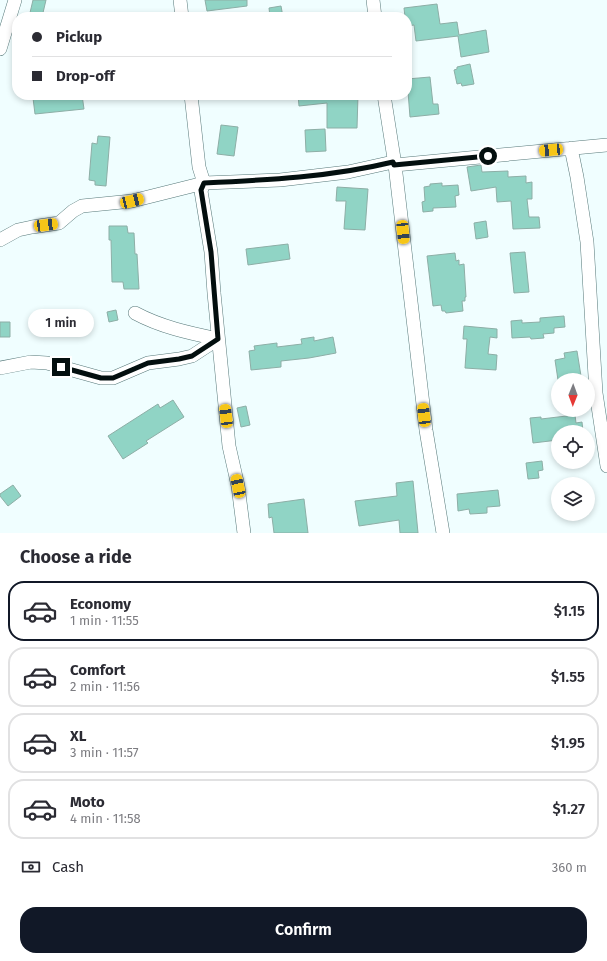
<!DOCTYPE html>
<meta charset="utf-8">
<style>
body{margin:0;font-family:"Fira Sans",sans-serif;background:#f2f2f3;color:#2b2b33;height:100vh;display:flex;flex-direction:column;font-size:15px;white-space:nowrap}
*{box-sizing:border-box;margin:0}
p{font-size:13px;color:#7c7c81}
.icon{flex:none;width:22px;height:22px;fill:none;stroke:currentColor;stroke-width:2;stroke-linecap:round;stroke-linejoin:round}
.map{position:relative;height:533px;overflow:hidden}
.drawer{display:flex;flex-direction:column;background:#fff;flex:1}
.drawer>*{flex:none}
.hud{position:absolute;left:12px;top:12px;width:400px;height:88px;border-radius:16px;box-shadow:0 2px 6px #0003;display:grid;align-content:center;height:88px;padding:0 20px;background:#fff}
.needle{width:26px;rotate:181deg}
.buttons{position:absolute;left:551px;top:373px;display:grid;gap:8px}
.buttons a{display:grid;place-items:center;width:44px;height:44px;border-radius:50%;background:#fff;box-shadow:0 2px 6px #0003;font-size:20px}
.end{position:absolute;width:18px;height:18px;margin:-9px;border:5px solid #030f0f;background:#fff;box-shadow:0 0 0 2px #fff}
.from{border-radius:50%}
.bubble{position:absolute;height:28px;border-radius:14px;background:#fff;box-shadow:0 2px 6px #0003;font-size:13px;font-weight:600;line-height:28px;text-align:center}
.car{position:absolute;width:12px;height:24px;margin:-12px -6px;border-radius:5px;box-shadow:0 0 3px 1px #0007;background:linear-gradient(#f5c518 24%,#345 0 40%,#f5c518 0 76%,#345 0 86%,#f5c518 0)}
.hud b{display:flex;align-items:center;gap:14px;height:38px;font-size:15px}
.hud b+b{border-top:1px solid #e1e1e2}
.hud i{width:10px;height:10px;background:#2b2b33}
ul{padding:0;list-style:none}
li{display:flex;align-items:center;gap:12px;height:60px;margin:0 8px 6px;padding:0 12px;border:2px solid #e1e1e2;border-radius:16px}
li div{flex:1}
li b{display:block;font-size:15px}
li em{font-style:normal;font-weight:600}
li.current{border-color:#111827}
li>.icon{width:36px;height:36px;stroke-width:1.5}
h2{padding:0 20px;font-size:18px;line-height:48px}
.pay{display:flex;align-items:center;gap:10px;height:44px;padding:0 20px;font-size:15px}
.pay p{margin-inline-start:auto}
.button{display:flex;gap:8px;margin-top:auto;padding:8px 20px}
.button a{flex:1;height:46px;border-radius:16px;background:#111827;color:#fff;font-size:16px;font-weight:600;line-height:46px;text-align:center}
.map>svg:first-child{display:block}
.building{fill:#90d4c5;stroke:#8daea6}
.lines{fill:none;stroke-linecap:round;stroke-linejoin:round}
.street-casing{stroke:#57797a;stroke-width:14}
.street{stroke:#fff;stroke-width:13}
.route{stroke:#030f0f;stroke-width:5}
</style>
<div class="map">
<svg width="607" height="533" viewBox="0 0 607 533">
<rect width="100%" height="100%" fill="#f0feff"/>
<path class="building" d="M 33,0 L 46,0 L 42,17 L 29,17 Z
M 205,0 L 247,0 L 247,6 L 207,11 Z
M 437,4 L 440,24 L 457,22 L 459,35 L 486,30 L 489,52 L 461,57 L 458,36 L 416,41 L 414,25 L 407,26 L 407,17 L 405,17 L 404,8 Z
M 281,6 L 283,17 L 270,17 L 269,8 Z
M 470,64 L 474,84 L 462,86 L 461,83 L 457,84 L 454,70 L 457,69 L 457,67 Z
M 430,77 L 433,104 L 438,104 L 439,114 L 410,117 L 407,79 Z
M 41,95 L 82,95 L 84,109 L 35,114 L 33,98 L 41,97 Z
M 298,95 L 358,95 L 357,128 L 327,128 L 327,103 L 299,106 Z
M 221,125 L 238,127 L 234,156 L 217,154 Z
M 325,129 L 326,151 L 306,152 L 305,130 Z
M 98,136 L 110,137 L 106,186 L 95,185 L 95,181 L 89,180 L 92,143 L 97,144 Z
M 481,165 L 482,172 L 508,171 L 508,177 L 526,176 L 526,183 L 532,182 L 532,199 L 527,199 L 529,217 L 539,217 L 540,228 L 513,229 L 511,201 L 497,202 L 496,187 L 471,191 L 467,167 Z
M 442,183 L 442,186 L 458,185 L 459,195 L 455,196 L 456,207 L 433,208 L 433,211 L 423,212 L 422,202 L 425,201 L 424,187 L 430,186 L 430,184 Z
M 337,187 L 368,189 L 365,230 L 344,229 L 346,201 L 336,201 Z
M 486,221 L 488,237 L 476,239 L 474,223 Z
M 109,226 L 127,226 L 128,233 L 134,233 L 135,254 L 137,254 L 139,289 L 124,289 L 123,282 L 112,282 L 111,240 L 109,240 Z
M 288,244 L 290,259 L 248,265 L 246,249 Z
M 525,252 L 529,292 L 514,293 L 510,253 Z
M 455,253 L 456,261 L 459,260 L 459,265 L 464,264 L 466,297 L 465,297 L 465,301 L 462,301 L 463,311 L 446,313 L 445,311 L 442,311 L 441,305 L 433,306 L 427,256 Z
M 116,310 L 118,320 L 109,322 L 107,312 Z
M 564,316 L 565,327 L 554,328 L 554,333 L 543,334 L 544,338 L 531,339 L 530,337 L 512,338 L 511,321 L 522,320 L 522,323 L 540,322 L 540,318 Z
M 0,322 L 10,322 L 10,337 L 0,337 Z
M 464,326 L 497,329 L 497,338 L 490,337 L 488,354 L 497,355 L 496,370 L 465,368 L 467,339 L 463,339 Z
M 314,337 L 314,341 L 333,337 L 336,353 L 309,358 L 281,361 L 281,367 L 251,370 L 249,351 L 255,350 L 254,346 L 277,343 L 277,347 L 302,344 L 301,339 Z
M 577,351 L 581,376 L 558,380 L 555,360 L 565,358 L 564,353 Z
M 173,400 L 184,417 L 146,441 L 148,443 L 123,459 L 108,436 L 158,404 L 160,408 Z
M 246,406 L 250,425 L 241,427 L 237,408 Z
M 575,415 L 576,423 L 582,422 L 583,432 L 558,432 L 558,440 L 533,443 L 530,418 L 541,417 L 541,419 Z
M 542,461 L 543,470 L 538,471 L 539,478 L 528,479 L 526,463 Z
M 413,481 L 418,533 L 400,533 L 399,520 L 359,526 L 355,501 L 397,496 L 396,483 Z
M 13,485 L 21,496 L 8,506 L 0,496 L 0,494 Z
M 498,490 L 500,506 L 487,507 L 487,513 L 470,514 L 469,509 L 458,511 L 457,494 Z
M 304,499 L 308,533 L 274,533 L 272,517 L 269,518 L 268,504 Z"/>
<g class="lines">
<defs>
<path id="street" d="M 180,0 L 182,17
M 373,0 L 375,17
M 0,49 L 15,0
M 191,95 L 199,167 L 204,183 L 201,191 L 211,252 L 214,293 L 229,446 L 238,486 L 244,533
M 384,95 L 395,165 L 426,430 L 443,533
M 571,148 L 577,177 L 587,242 L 596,393 L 607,466
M 395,165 L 607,145
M 0,240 L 18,230 L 32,227 L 59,223 L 73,211 L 82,206 L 132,201 L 204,183 L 280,180 L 348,172 L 393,162
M 0,368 L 31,362 L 47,363 L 101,378 L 113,378 L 148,363 L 179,359 L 192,356 L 218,339 C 189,333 161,327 135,313"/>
</defs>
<use href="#street" class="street-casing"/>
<use href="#street" class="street"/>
</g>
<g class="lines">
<path class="route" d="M 61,367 L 101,378 L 113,378 L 148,363 L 179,359 L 192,356 L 218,339 L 211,252 L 201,190 L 204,183 C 268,180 331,177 393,162 L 394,165 L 488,156"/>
</g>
</svg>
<div class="buttons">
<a><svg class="needle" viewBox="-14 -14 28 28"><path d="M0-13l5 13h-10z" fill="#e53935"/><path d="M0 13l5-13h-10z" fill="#7c7c81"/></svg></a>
<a><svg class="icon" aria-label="locate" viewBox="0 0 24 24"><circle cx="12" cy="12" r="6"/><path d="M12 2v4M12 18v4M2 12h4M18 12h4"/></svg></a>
<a><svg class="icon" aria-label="layers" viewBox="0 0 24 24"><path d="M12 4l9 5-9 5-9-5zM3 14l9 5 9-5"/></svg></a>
</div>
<i class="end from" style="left:488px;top:156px"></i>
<i class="end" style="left:61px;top:367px"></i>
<div class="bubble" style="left:28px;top:309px;width:66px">1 min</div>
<i class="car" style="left:551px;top:150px;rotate:265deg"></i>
<i class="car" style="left:132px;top:201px;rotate:76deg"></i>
<i class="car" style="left:46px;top:225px;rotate:83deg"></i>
<i class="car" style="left:403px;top:232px;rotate:174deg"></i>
<i class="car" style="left:424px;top:415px;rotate:353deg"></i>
<i class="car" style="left:226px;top:416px;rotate:353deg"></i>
<i class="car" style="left:238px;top:486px;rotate:348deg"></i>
<div class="hud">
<b><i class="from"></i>Pickup</b>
<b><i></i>Drop-off</b>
</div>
</div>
<section class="drawer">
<h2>Choose a ride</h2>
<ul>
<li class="current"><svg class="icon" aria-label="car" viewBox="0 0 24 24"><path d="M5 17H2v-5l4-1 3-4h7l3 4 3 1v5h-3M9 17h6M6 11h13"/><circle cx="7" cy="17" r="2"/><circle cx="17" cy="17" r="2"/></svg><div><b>Economy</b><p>1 min · 11:55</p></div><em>$1.15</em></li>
<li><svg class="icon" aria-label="car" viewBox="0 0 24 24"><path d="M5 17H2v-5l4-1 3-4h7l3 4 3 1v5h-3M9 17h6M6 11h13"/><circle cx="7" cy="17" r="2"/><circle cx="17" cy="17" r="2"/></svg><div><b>Comfort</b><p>2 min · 11:56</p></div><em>$1.55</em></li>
<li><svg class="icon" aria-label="car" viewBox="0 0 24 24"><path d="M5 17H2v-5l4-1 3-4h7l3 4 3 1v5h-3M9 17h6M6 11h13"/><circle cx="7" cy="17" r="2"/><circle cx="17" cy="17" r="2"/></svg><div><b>XL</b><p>3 min · 11:57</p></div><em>$1.95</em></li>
<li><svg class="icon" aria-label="car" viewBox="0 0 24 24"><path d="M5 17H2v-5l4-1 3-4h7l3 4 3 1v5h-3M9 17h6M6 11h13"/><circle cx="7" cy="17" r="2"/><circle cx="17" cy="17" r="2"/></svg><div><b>Moto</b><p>4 min · 11:58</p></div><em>$1.27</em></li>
</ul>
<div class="pay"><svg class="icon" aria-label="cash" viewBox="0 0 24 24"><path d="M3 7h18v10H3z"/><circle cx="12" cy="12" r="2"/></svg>Cash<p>360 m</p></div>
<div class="button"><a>Confirm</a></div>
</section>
